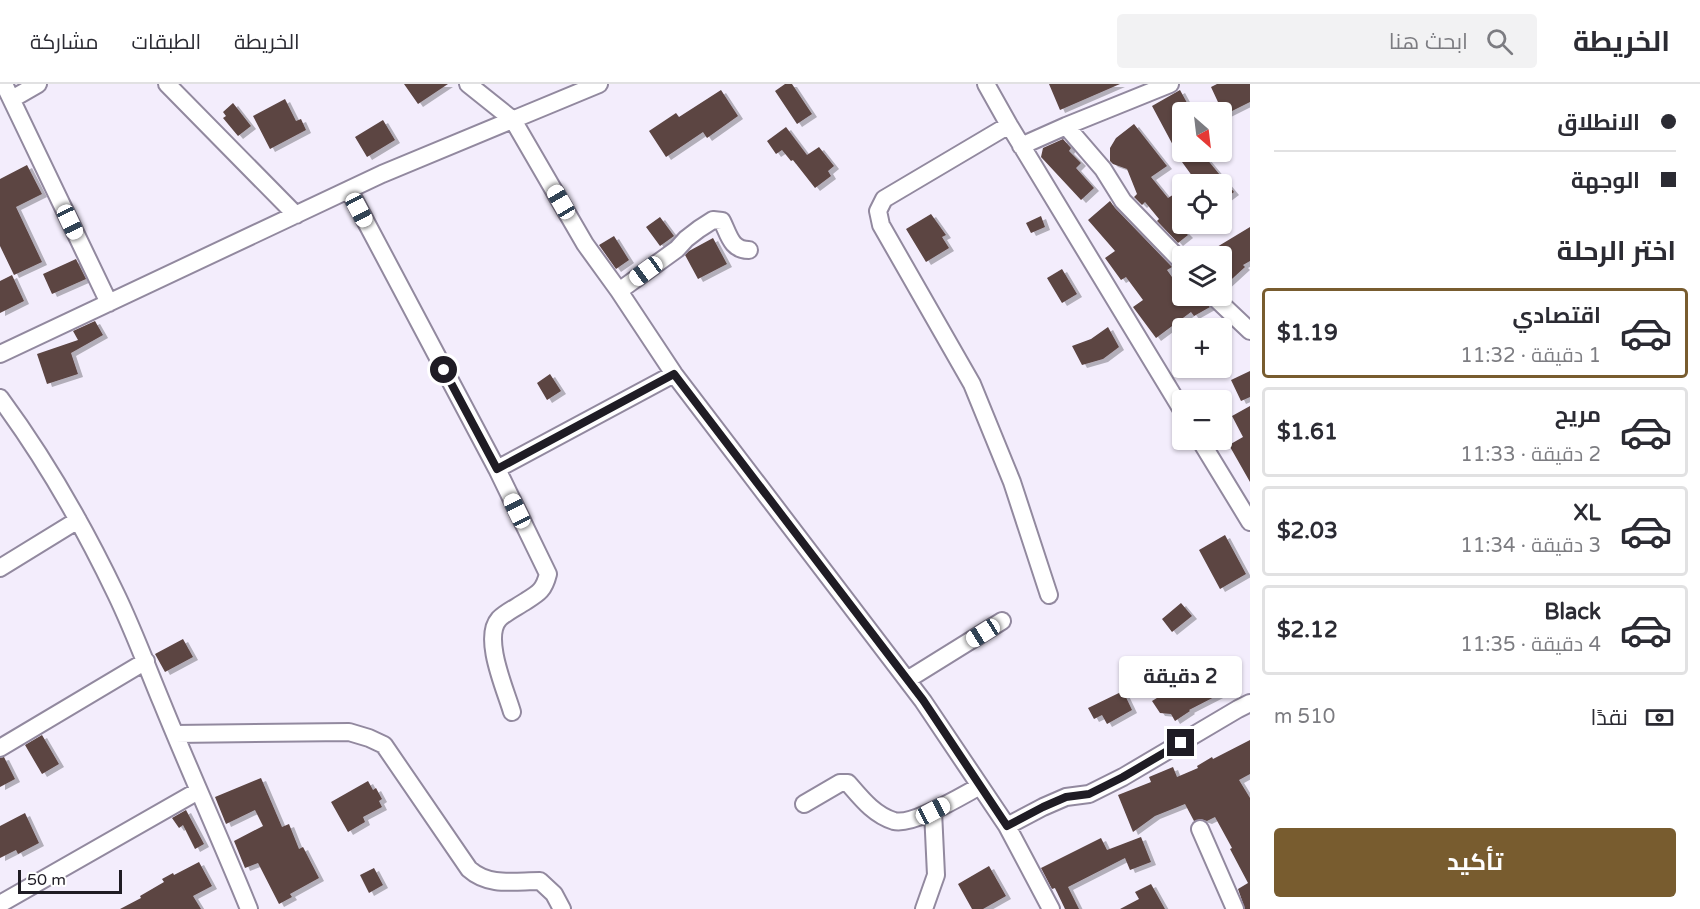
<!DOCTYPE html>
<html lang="ar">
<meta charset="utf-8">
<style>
body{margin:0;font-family:"Varela Round",Cairo,sans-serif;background:#f2f2f3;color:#2b2b33;direction:rtl;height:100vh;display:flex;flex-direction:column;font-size:22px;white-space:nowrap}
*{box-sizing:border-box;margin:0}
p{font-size:20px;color:#7c7c81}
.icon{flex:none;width:33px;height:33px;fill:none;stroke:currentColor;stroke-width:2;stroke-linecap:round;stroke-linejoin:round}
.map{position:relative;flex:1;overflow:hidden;direction:ltr}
.panel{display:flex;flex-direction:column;background:#fff;width:450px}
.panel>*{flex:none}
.hud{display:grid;align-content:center;height:132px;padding:0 24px;background:#fff}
.needle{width:39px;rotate:152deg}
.buttons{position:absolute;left:1172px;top:18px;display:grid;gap:12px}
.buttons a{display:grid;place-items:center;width:60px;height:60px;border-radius:6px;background:#fff;box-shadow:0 2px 4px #0004;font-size:30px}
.scale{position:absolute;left:18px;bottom:15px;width:104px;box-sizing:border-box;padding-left:6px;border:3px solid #1f1c24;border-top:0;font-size:16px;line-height:21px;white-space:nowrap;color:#1f1c24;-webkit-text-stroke:4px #fff;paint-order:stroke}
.end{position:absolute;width:27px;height:27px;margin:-14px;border:8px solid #1f1c24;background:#fff;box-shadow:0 0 0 3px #fff}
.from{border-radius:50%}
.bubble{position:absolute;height:42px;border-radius:6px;background:#fff;box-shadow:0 2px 4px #0004;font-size:20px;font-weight:700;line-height:42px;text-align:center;direction:rtl}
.car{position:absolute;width:18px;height:36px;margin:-18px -9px;border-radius:8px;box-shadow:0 0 4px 2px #0007;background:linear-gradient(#fff 24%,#345 0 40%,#fff 0 76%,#345 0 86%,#fff 0)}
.hud b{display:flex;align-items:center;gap:21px;height:57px;font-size:22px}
.hud b+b{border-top:2px solid #e1e1e2}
.hud i{width:15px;height:15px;background:#2b2b33}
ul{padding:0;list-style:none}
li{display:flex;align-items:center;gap:18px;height:90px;margin:0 12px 9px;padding:0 12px;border:3px solid #e1e1e2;border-radius:6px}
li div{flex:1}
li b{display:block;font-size:22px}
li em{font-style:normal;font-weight:700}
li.current{border-color:#785c2f}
li>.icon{width:54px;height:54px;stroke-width:1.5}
h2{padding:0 24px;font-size:27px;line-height:72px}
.pay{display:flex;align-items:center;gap:15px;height:66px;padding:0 24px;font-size:22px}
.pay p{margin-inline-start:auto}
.primary-button{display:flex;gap:12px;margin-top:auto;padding:12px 24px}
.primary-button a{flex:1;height:69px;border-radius:6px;background:#785c2f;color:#fff;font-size:24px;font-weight:700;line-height:69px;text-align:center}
header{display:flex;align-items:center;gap:36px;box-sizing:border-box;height:84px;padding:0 30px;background:#fff;border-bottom:2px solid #e1e1e2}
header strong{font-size:28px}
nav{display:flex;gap:33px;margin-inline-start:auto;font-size:21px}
.search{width:420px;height:54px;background:#f2f2f3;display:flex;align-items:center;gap:15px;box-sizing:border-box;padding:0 21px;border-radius:6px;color:#7c7c81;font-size:22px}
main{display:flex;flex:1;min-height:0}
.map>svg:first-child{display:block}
.building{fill:#5b4442;filter:url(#shadow)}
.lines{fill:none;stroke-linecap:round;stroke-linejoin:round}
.minor-casing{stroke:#92899f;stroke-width:20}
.minor{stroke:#fff;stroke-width:16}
.route{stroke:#1f1c24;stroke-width:8}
</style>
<header>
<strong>الخريطة</strong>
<div class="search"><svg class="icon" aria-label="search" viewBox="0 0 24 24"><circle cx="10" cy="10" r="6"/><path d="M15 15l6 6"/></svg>ابحث هنا</div>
<nav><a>الخريطة</a><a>الطبقات</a><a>مشاركة</a></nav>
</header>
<main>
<section class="panel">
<div class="hud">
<b><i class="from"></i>الانطلاق</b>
<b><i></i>الوجهة</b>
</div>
<h2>اختر الرحلة</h2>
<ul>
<li class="current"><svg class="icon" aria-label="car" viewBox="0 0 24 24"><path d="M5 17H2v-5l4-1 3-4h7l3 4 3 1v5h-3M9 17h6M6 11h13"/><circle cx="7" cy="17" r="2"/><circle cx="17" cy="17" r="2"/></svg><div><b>اقتصادي</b><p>1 دقيقة · 11:32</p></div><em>$1.19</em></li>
<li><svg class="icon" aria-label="car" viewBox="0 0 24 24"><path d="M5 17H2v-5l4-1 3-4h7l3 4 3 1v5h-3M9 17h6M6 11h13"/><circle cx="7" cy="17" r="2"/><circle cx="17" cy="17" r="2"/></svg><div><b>مريح</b><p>2 دقيقة · 11:33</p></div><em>$1.61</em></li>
<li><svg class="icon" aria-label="car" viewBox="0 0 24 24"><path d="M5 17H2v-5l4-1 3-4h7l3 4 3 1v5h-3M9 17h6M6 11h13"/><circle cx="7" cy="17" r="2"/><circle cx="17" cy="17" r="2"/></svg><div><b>XL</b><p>3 دقيقة · 11:34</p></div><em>$2.03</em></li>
<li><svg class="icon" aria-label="car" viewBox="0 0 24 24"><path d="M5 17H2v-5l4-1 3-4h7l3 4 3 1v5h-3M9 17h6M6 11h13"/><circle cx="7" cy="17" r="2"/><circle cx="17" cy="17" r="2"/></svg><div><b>Black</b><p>4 دقيقة · 11:35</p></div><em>$2.12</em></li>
</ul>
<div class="pay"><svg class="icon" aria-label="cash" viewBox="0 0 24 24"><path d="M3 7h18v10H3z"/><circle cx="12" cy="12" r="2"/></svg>نقدًا<p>510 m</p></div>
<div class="primary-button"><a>تأكيد</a></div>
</section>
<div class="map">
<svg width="1250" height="825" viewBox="0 0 1250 825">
<defs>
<filter id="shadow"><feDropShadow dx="5" dy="3" stdDeviation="0" flood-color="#0004"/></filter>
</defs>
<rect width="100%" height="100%" fill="#f3edfc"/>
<path class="building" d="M 404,0 L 448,0 L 418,20 Z
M 785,0 L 792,0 L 812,30 L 797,40 L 775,7 Z
M 1049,0 L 1120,0 L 1060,26 Z
M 1217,0 L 1250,0 L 1250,18 L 1224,31 L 1211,3 Z
M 721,6 L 738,32 L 707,54 L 703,48 L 666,73 L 649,47 L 676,29 L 679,33 Z
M 1180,6 L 1192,28 L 1182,28 L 1182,68 L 1201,68 L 1234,108 L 1221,118 L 1221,100 L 1198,100 L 1182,78 L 1152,22 Z
M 285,15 L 296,37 L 301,35 L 306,46 L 270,65 L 253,32 Z
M 233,19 L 251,42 L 238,52 L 223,34 L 226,32 L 223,28 Z
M 383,36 L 395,56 L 367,73 L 355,53 Z
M 1134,40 L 1167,82 L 1151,93 L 1168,114 L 1182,105 L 1182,140 L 1196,140 L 1184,147 L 1188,151 L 1178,159 L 1157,137 L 1159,135 L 1145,118 L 1142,121 L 1134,113 L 1137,110 L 1127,85 L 1113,80 L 1110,77 L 1110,64 L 1116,54 Z
M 786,43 L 807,71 L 819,63 L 834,82 L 828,87 L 831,92 L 815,104 L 793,76 L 791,77 L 782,66 L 776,70 L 767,57 Z
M 1063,55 L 1071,64 L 1069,67 L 1081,79 L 1076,84 L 1094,104 L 1081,116 L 1041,73 L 1043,64 Z
M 27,81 L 42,110 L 16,123 L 42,178 L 14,191 L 0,162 L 0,95 Z
M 1110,117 L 1115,124 L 1172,183 L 1167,186 L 1182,207 L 1182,212 L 1185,212 L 1190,219 L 1203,212 L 1203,216 L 1210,223 L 1194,232 L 1191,228 L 1156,254 L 1133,223 L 1143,216 L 1126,193 L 1121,196 L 1105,174 L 1115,167 L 1088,136 Z
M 931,130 L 946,151 L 942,153 L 949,164 L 926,178 L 906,145 Z
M 1041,132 L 1045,143 L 1031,149 L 1026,139 Z
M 660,133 L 674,152 L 660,162 L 646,143 Z
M 1250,143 L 1250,177 L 1243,181 L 1245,183 L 1221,205 L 1221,172 L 1202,172 Z
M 614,152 L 629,176 L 616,185 L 599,161 Z
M 713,154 L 727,180 L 698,195 L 685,171 L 689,167 Z
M 76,175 L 86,195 L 52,210 L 43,190 Z
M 1062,185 L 1077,210 L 1062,219 L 1047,194 Z
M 12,191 L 24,217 L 0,229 L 0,197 Z
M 95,237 L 103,251 L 71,269 L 78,290 L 47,300 L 37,270 L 78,256 L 73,247 Z
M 1108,243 L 1119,263 L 1103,275 L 1082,281 L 1072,262 L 1091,255 Z
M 1250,287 L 1250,313 L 1241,317 L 1231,296 Z
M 550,290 L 561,307 L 547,316 L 537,299 Z
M 1250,322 L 1250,398 L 1229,361 L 1243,353 L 1232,332 Z
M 1225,451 L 1246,490 L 1220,505 L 1199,466 Z
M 1181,519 L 1192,532 L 1172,548 L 1162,535 Z
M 183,555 L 193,573 L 165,588 L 155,570 Z
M 1208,583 L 1224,608 L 1189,626 L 1190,627 L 1175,637 L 1171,630 L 1160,629 L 1152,617 L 1178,601 L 1182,595 L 1188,592 L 1190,595 Z
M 1123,607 L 1132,626 L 1107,640 L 1102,631 L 1094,635 L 1088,624 Z
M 42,651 L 59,680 L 42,690 L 25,661 Z
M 1250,656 L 1250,690 L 1239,696 L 1250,714 L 1250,825 L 1245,825 L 1238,805 L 1248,799 L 1230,765 L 1232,764 L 1215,733 L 1207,737 L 1201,735 L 1194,737 L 1185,720 L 1155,732 L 1133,748 L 1118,711 L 1151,698 L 1149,693 L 1173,683 L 1177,693 L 1198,684 L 1197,682 L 1212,673 L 1213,675 Z
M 4,673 L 15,695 L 0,703 L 0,674 Z
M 261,694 L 282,743 L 289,740 L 299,765 L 303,763 L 319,794 L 290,810 L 292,813 L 279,820 L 258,779 L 245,784 L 234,757 L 263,742 L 255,726 L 226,740 L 215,713 Z
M 368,697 L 373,706 L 376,704 L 382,715 L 379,717 L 382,723 L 363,733 L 365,738 L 348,748 L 331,718 Z
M 186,726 L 204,760 L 195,765 L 183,741 L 179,744 L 172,734 Z
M 25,729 L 39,759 L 18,770 L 16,766 L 0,774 L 0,742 Z
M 1141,753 L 1151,778 L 1130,786 L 1125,774 L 1068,803 L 1079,825 L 1065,825 L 1055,804 L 1052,805 L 1041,784 L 1101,754 L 1107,766 Z
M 199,778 L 212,802 L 193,812 L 201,825 L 120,825 L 141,814 L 140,812 L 164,798 L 162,795 L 173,789 L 174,791 Z
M 989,782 L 1006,812 L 983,825 L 972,825 L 958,800 Z
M 374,784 L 383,801 L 369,809 L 360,791 Z
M 1151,800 L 1165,825 L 1120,825 L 1139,815 L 1135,808 Z"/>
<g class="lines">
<defs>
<path id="minor" d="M 4,0 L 109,219
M 167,0 L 296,131
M 468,0 L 513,36 L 585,160 L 619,207 L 674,290 L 923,617 L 1007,742 L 1051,825
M 986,0 L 1009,41 L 1182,326
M 12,15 L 38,0
M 1009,41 L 884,115 L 878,127 L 881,141 L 972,300 L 1012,398 L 1049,511
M 1066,42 L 1170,0
M 1021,62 L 1066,42 L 1103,85 L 1123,117 L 1182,178
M 349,106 L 497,385 L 548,490 C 544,506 539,509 526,517 C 517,523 506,528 499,535 C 482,554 506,607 512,628
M 619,207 L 677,165 L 686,155 L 699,145 L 713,136 L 722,137 C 729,151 731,166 749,166
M 1213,212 L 1250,247
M 0,270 L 382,90 L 599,0
M 0,314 C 45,375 83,441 116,510 C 133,545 147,583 162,619 C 190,688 221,756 249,825
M 1200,356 L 1250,438
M 497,385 L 674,290
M 0,484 L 78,436
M 907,596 L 1002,537
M 175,650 L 349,648 L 369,654 L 384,661 L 469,785 C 489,803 515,797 540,797 L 554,810 L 562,825
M 0,664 L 146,577
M 804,720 L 840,699 L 848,699 C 861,714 874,731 894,737 C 913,742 963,711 980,702
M 1007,742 L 1043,723 L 1066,713 L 1089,710 L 1123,693 L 1238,625 L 1250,619
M 1200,745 L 1235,825
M 0,820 L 198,707
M 924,825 L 936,791 L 933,727"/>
</defs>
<use href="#minor" class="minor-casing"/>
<use href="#minor" class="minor"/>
</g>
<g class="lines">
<path class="route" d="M 444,286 L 497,385 L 674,290 L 923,616 L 1007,742 L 1043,723 L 1066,713 L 1089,710 L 1123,693 L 1181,659"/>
</g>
</svg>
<div class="buttons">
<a><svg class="needle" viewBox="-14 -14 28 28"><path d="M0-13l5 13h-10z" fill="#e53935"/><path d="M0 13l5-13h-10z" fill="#7c7c81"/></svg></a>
<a><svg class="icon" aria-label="locate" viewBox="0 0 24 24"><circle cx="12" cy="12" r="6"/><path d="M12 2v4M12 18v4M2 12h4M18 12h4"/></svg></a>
<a><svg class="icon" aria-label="layers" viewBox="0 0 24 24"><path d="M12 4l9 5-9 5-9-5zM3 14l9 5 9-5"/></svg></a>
<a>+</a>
<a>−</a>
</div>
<div class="scale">50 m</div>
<i class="end from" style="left:444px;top:286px"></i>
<i class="end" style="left:1181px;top:659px"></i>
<div class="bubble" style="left:1119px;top:572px;width:123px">2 دقيقة</div>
<i class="car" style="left:561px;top:118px;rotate:330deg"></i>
<i class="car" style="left:359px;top:126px;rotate:152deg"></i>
<i class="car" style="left:70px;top:138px;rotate:155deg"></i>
<i class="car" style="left:646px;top:187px;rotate:234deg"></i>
<i class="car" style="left:517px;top:427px;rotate:334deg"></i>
<i class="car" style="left:983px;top:549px;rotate:238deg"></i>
<i class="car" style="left:933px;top:727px;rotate:62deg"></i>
</div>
</main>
